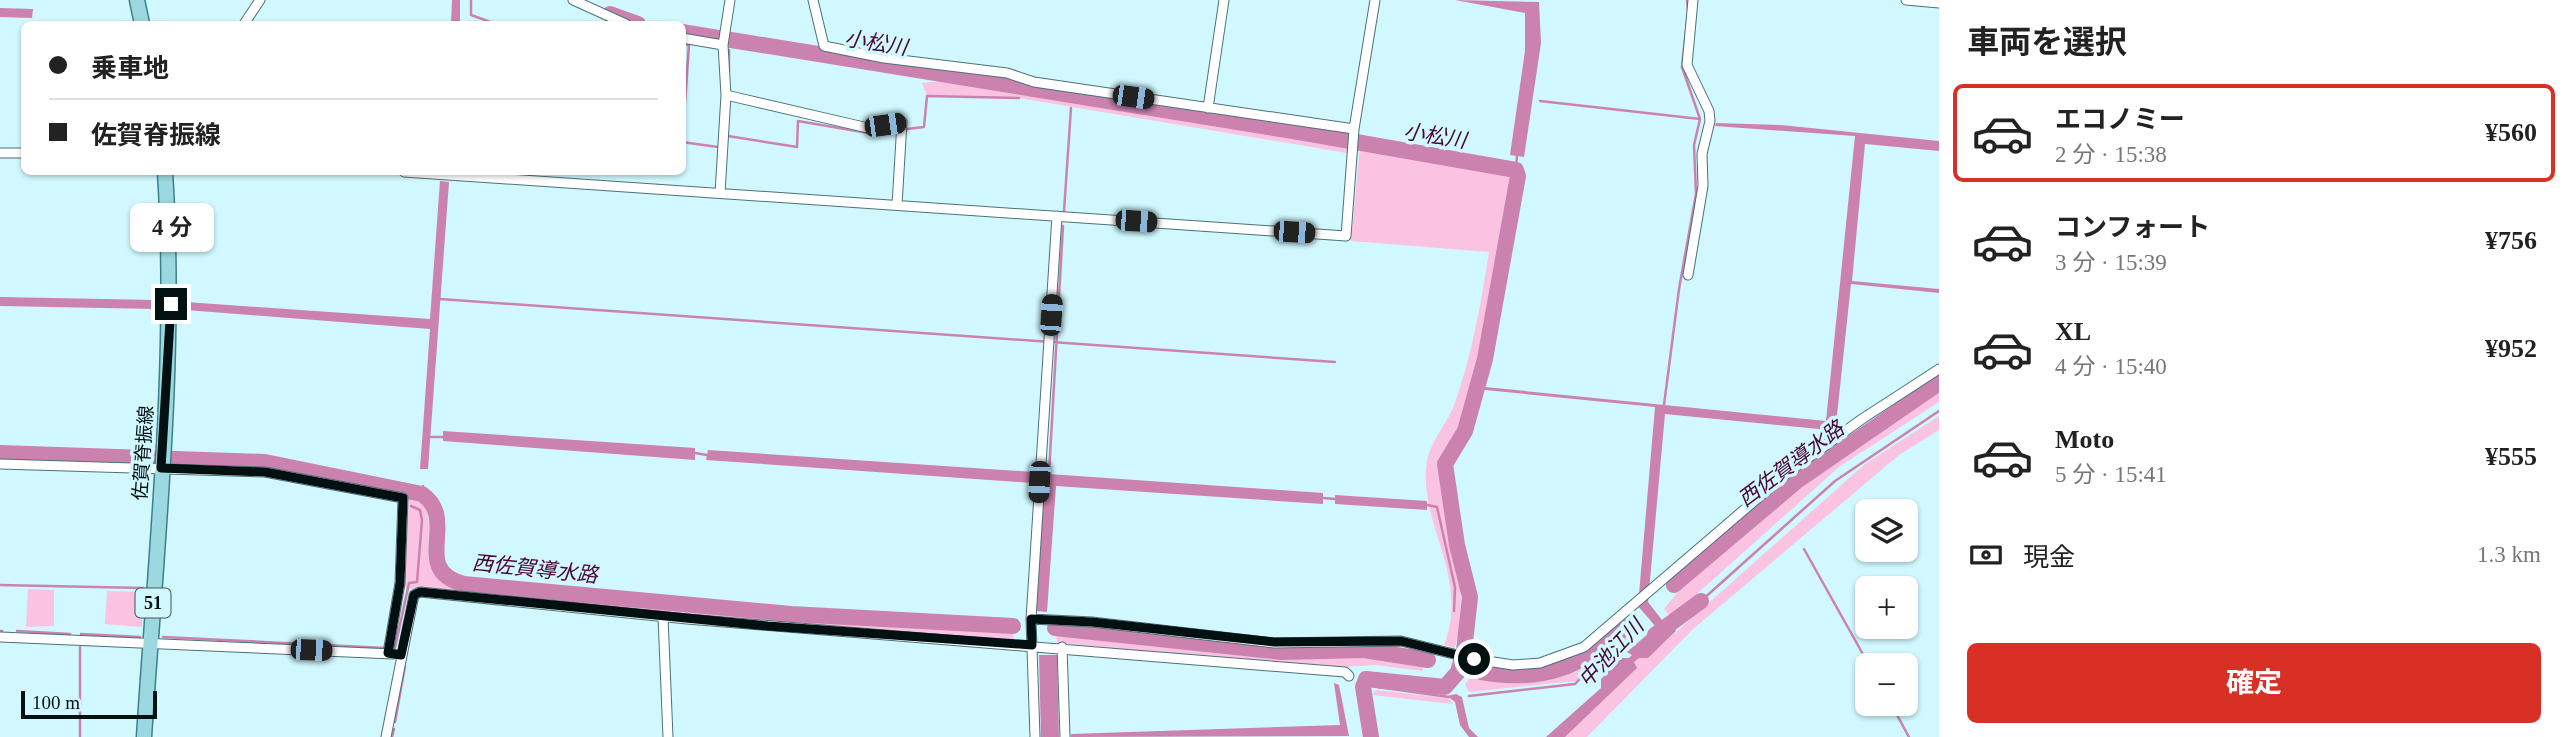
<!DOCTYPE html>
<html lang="ja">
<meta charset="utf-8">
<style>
body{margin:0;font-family:"Times New Roman","Noto Sans JP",serif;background:#f2f2f2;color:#222;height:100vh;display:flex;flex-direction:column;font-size:26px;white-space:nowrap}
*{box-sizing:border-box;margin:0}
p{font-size:23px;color:#767676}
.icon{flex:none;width:38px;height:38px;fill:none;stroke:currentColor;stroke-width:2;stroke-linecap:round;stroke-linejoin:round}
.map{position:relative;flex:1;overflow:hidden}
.sheet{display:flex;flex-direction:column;background:#fff;width:630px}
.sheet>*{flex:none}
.hud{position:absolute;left:21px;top:21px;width:665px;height:154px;border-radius:10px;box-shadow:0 2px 5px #0004;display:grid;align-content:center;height:154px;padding:0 28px;background:#fff}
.controls{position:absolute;left:1855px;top:499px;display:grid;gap:14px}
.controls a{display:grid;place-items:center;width:63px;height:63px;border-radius:10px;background:#fff;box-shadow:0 2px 5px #0004;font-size:35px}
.scale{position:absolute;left:21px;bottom:18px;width:136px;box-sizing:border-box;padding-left:7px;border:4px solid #031012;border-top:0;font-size:19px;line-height:24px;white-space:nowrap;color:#031012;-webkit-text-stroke:5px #d0f8fe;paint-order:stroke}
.end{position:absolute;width:32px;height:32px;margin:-16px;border:9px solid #031012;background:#fff;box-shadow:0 0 0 4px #fff}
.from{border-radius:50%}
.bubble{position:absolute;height:49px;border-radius:10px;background:#fff;box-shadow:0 2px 5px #0004;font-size:23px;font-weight:700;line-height:49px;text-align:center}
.car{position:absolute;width:21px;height:42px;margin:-21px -10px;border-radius:9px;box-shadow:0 0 5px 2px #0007;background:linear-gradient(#222 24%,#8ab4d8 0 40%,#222 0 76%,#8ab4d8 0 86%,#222 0)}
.hud b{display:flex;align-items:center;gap:24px;height:66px;font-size:26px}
.hud b+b{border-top:2px solid #e0e0e0}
.hud i{width:18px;height:18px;background:#222}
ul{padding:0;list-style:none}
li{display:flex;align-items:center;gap:21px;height:98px;margin:0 14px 10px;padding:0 14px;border:4px solid transparent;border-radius:10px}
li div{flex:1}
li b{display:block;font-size:26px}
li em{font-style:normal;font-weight:700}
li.current{border-color:#d93025}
li>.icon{width:63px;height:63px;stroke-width:1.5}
h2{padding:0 28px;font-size:32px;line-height:84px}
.pay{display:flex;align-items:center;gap:18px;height:77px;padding:0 28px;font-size:26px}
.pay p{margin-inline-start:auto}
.action{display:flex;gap:14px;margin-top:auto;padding:14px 28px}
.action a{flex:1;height:80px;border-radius:10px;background:#d93025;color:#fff;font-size:28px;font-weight:700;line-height:80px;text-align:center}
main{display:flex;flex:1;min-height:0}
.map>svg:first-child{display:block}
.green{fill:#fac3e2}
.water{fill:#cc82ae}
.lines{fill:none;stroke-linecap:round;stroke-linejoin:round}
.stream{stroke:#cc82ae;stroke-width:2.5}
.river{stroke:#cc82ae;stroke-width:16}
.minor-casing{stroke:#4d7176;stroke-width:11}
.primary-casing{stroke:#3c818a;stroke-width:17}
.minor{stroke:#fff;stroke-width:9}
.primary{stroke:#9cd8e0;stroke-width:14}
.route{stroke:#031012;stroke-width:9}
.labels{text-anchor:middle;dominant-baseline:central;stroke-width:7;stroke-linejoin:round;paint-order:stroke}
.shield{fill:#d0f8fe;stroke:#405659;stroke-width:2}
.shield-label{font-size:18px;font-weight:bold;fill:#031012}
.street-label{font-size:19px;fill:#031012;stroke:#d0f8fe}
.water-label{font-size:21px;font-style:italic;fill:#4a0736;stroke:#d0f8fe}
</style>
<main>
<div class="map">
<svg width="1939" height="737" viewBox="0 0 1939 737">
<rect width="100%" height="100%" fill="#d0f8fe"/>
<path class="green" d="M 956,80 L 1347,145 L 1347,153 L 1019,98 L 927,96 L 922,83 Z
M 1360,146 L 1508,171 L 1513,177 C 1494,260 1489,348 1458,428 C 1454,440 1445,450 1438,460 C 1450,522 1471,585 1455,648 L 1444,645 C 1471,578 1417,522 1427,461 C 1431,440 1448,423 1455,403 C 1472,354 1481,304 1489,252 L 1351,241 Z
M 1939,390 L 1939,402 L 1839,467 L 1671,617 L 1664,609 L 1685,583 L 1823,468 Z
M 1939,416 L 1939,430 L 1899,455 L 1692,630 L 1587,737 L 1565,737 L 1636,668 L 1634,662 L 1639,657 L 1648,657 L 1865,464 Z
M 409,496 L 423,500 C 440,537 411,557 449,587 L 836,624 L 1012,633 L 1014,639 L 869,632 L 403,588 Z
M 28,589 L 54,590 L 54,626 L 26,627 Z
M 107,591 L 144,592 L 142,627 L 105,624 Z
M 1056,635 L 1282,658 L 1376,657 L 1422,665 L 1423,671 L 1375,665 L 1325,668 L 1057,643 Z
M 1625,635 L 1629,639 L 1585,680 L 1469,692 L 1465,684 L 1472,675 C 1510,686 1556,685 1591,664 C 1603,656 1614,644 1625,635 Z
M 1376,690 L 1448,698 L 1453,704 L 1372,695 Z"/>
<path class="water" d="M 452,0 L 460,0 L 460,24 L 451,24 Z
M 1455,0 L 1539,2 L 1541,43 L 1524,157 L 1510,155 L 1525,51 L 1525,13 Z
M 0,8 L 33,9 L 32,18 L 0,17 Z
M 1716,123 L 1781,125 L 1939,141 L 1939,151 L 1865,144 L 1852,281 L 1939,289 L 1939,293 L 1851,284 L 1835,434 L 1828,439 L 1829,430 L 1665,414 L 1648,602 L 1662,620 L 1667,620 L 1676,631 L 1648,658 L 1639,658 L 1634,662 L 1637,668 L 1565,737 L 1546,737 L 1601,688 L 1601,679 L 1621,658 L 1629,658 L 1632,655 L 1627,652 L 1656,627 L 1638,606 L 1655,407 L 1485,390 L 1485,387 L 1826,421 L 1855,136 L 1715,126 Z
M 440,181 L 449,182 L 428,469 L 420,469 L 430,329 L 186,310 L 186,302 L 430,319 Z
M 0,297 L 156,300 L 156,309 L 0,306 Z
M 443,431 L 695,448 L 695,460 L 443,441 Z
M 708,450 L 1033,472 L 1032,483 L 706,460 Z
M 1049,474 L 1323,493 L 1323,504 L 1056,486 L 1047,612 L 1036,611 L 1045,477 Z
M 1335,495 L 1427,501 L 1427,510 L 1335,504 Z
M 1039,655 L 1057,655 L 1059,737 L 1041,737 Z
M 1334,683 L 1339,685 L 1349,736 L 1071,737 L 1071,734 L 1340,725 Z
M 1456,694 L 1462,697 L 1469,728 L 1478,737 L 1469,737 L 1460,725 L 1455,702 L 1447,696 Z"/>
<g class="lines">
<path class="stream" d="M 471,0 L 471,15 L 496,24
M 1687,0 L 1688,11
M 682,44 L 689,45 L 685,103 L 682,104
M 729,50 L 729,71
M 1540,101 L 1700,119
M 907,129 L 924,127 L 927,96 L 1019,98
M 728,132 L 728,136 L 797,147 L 798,121 L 868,133 L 897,130
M 682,142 L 718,147
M 1516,170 L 1517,155
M 1064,211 L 1071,108
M 440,299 L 1335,362
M 1664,405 L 1679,289 L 1696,194 L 1694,145 L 1700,119 L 1682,67 L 1687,21
M 427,437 L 443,437
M 695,453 L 707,455
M 1049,474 L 1063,226
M 422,494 L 423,486
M 1323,498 L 1335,499
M 1427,505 L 1437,507 L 1455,587 L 1454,611
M 1804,549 L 1869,665
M 0,585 L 143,588
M 1701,601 L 1835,481 L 1939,411
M 0,631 L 2,631
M 17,631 L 70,634
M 81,634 L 140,637
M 163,637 L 385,648
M 392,648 L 395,648 L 409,583 L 417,582 L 422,520 L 420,510 L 411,506
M 1377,687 L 1449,697
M 1469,696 L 1575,684 L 1590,668
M 1891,704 L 1909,737
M 395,722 L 405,666
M 80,737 L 80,647
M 392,737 L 394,729"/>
<path class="river" d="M 610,14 L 638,24
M 682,32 L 1299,132 L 1516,170 L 1518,176 L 1485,359 L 1465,431 L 1445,464 L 1457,545 L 1470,597 L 1464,651 L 1458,672 L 1445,687 L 1366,679 L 1363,687 L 1371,737
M 0,453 L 265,462 L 422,494 C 460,520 409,570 464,584 L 791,614 L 1013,626
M 1674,585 L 1797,481 L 1939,383
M 1055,628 L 1282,652 L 1364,650 L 1428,660
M 1655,635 L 1701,601
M 1481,672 C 1543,683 1580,668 1625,627"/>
<defs>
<path id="minor" d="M 573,0 L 626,24
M 813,0 L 824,46 L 884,58 L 1007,73 L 1034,82 L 1354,129
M 1906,0 L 1939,3
M 244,24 L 260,0
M 682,38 L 723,45
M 726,95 L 868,128 L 902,122 L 897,205
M 1208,108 L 1224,0
M 0,153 L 24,153
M 404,172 L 1346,236 L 1354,129 L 1375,0
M 720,193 L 726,95 L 723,45 L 730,0
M 1688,275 L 1703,186 L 1702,154 L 1710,121 L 1709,111 L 1687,65 L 1693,0
M 0,464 L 265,472 L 403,498 L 400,583 L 388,653
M 663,617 L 668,737
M 1031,619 L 1092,622 L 1274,643 L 1401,641 L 1474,659 L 1513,665 L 1540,663 L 1584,647 L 1787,473 L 1862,419 L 1939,369
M 0,637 L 393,654
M 1062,647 L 1065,737
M 386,737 L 414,595 L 420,592 L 687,619 L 1345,672 L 1349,676
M 1035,737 L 1031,619 L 1057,216"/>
<path id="primary" d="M 137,0 L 142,24
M 144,737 C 156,549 177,360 165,172"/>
</defs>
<use href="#minor" class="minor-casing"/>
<use href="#primary" class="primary-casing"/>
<use href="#minor" class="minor"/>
<use href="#primary" class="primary"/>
</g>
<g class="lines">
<path class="route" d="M 171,304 L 161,468 L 265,472 L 403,498 L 400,583 L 388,653 L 401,655 L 414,595 L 420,592 L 768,626 L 1032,645 L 1031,619 L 1092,622 L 1274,642 L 1401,641 L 1474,659"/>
</g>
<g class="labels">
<rect class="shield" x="135.5" y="588.5" width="35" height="29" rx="5"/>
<g class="shield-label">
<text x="153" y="603">51</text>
</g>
<g class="street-label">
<text transform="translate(143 453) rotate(-86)">佐賀脊振線</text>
</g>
<g class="water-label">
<text transform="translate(876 43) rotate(9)">小松川</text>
<text transform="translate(1435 136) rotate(9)">小松川</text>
<text transform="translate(1791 464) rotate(-37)">西佐賀導水路</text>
<text transform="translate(535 569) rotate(6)">西佐賀導水路</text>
<text transform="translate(1611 653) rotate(-47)">中池江川</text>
</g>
</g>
</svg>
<div class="controls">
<a><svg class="icon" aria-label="layers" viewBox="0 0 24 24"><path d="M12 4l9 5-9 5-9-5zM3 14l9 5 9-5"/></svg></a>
<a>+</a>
<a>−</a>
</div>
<div class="scale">100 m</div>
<i class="end from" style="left:1474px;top:659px"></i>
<i class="end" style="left:171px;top:304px"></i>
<div class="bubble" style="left:130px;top:203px;width:84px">4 分</div>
<i class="car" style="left:1133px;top:97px;rotate:98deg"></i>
<i class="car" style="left:885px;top:125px;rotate:82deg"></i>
<i class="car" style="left:1136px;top:221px;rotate:94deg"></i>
<i class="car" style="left:1294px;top:232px;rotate:94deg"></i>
<i class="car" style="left:1051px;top:315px;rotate:4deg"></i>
<i class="car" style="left:1039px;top:482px;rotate:183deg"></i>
<i class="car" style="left:311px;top:650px;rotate:92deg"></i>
<div class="hud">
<b><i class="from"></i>乗車地</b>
<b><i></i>佐賀脊振線</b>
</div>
</div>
<section class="sheet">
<h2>車両を選択</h2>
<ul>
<li class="current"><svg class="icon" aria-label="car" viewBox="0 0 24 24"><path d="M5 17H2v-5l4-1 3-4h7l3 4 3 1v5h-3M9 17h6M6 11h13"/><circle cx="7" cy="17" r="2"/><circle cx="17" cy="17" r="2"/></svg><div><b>エコノミー</b><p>2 分 · 15:38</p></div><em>¥560</em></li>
<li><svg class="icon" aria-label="car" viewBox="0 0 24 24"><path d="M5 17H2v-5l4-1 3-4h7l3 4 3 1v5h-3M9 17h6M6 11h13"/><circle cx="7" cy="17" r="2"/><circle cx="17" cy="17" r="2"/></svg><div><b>コンフォート</b><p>3 分 · 15:39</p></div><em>¥756</em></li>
<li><svg class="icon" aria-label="car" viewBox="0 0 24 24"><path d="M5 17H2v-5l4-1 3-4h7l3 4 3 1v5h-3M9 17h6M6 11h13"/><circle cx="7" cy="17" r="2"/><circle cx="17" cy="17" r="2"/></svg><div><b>XL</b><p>4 分 · 15:40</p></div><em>¥952</em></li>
<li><svg class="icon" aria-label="car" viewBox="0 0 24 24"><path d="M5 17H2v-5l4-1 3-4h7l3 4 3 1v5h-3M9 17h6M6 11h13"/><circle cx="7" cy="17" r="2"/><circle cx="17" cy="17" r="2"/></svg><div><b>Moto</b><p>5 分 · 15:41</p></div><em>¥555</em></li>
</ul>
<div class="pay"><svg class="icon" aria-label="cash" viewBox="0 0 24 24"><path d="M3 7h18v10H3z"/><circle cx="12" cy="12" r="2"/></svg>現金<p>1.3 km</p></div>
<div class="action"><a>確定</a></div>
</section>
</main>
